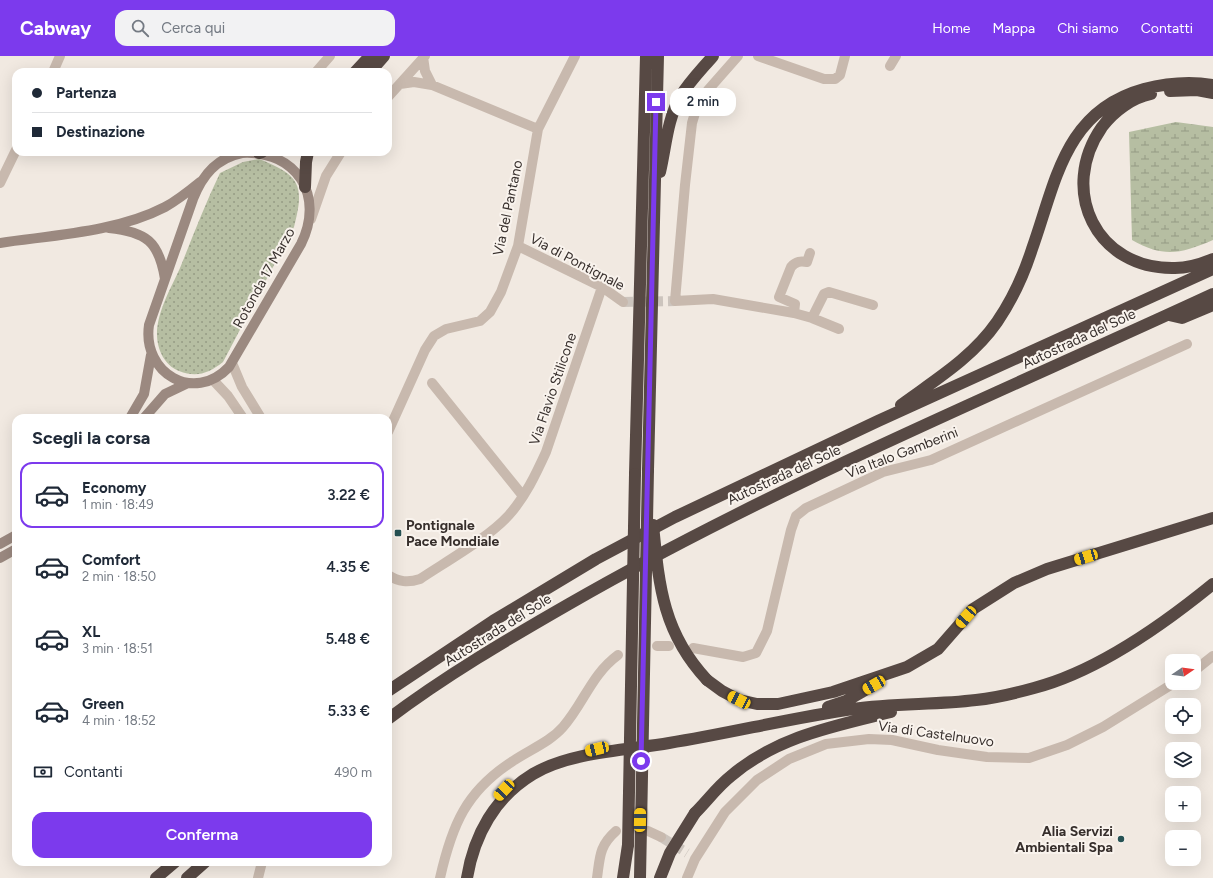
<!DOCTYPE html>
<html lang="it">
<meta charset="utf-8">
<style>
body{margin:0;font-family:Figtree,sans-serif;background:#f2f2f3;color:#1f2937;height:100vh;display:flex;flex-direction:column;font-size:15px;white-space:nowrap}
*{box-sizing:border-box;margin:0}
p{font-size:13px;color:#747a83}
.icon{flex:none;width:22px;height:22px;fill:none;stroke:currentColor;stroke-width:2;stroke-linecap:round;stroke-linejoin:round}
.map{position:relative;flex:1;overflow:hidden}
.side{position:absolute;left:12px;top:358px;width:380px;height:452px;display:flex;flex-direction:column;background:#fff;border-radius:12px;box-shadow:0 4px 16px #0002}
.side>*{flex:none}
.guide{position:absolute;left:12px;top:12px;width:380px;height:88px;border-radius:12px;box-shadow:0 4px 16px #0002;display:grid;align-content:center;height:88px;padding:0 20px;background:#fff}
.needle{width:26px;rotate:77deg}
.controls{position:absolute;left:1165px;top:598px;display:grid;gap:8px}
.controls a{display:grid;place-items:center;width:36px;height:36px;border-radius:8px;background:#fff;box-shadow:0 4px 16px #0002;font-size:20px}
.end{position:absolute;width:18px;height:18px;margin:-9px;border:5px solid #7c3aed;background:#fff;box-shadow:0 0 0 2px #fff}
.from{border-radius:50%}
.bubble{position:absolute;height:28px;border-radius:12px;background:#fff;box-shadow:0 4px 16px #0002;font-size:13px;font-weight:600;line-height:28px;text-align:center}
.car{position:absolute;width:12px;height:24px;margin:-12px -6px;border-radius:5px;box-shadow:0 0 3px 1px #0007;background:linear-gradient(#f5c518 24%,#345 0 40%,#f5c518 0 76%,#345 0 86%,#f5c518 0)}
.guide b{display:flex;align-items:center;gap:14px;height:38px;font-size:15px}
.guide b+b{border-top:1px solid #e0e1e3}
.guide i{width:10px;height:10px;background:#1f2937}
ul{padding:0;list-style:none}
li{display:flex;align-items:center;gap:12px;height:66px;margin:0 8px 6px;padding:0 12px;border:2px solid transparent;border-radius:12px}
li div{flex:1}
li b{display:block;font-size:15px}
li em{font-style:normal;font-weight:600}
li.active{border-color:#7c3aed}
li>.icon{width:36px;height:36px;stroke-width:1.5}
h2{padding:0 20px;font-size:18px;line-height:48px}
.pay{display:flex;align-items:center;gap:10px;height:44px;padding:0 20px;font-size:15px}
.pay p{margin-inline-start:auto}
.primary-button{display:flex;gap:8px;margin-top:auto;padding:8px 20px}
.primary-button a{flex:1;height:46px;border-radius:12px;background:#7c3aed;color:#fff;font-size:16px;font-weight:600;line-height:46px;text-align:center}
header{display:flex;align-items:center;gap:24px;box-sizing:border-box;height:56px;padding:0 20px;background:#7c3aed;color:#fff}
header strong{font-size:19px}
nav{display:flex;gap:22px;margin-inline-start:auto;font-size:14px}
.search{width:280px;height:36px;background:#f2f2f3;display:flex;align-items:center;gap:10px;box-sizing:border-box;padding:0 14px;border-radius:12px;color:#747a83;font-size:15px}
.map>svg:first-child{display:block}
.grass{fill:url(#grass-dots)}
.wetland{fill:url(#wetland-marsh)}
.lines{fill:none;stroke-linecap:round;stroke-linejoin:round}
.street-tunnel{stroke:#ccc4bd;stroke-width:10;stroke-dasharray:10 5;stroke-linecap:butt}
.street{stroke:#c8b9ae;stroke-width:10}
.secondary{stroke:#9b8980;stroke-width:10}
.highway{stroke:#574944;stroke-width:12}
.highway-bridge{stroke:#574944;stroke-width:12}
.route{stroke:#7c3aed;stroke-width:5}
.poi-dot{fill:#265254;stroke:#f9f3ed;stroke-width:1.5}
.labels{text-anchor:middle;dominant-baseline:central;stroke-width:4;stroke-linejoin:round;paint-order:stroke}
.street-label{font-size:14px;fill:#372f2c;stroke:#f9f3ed}
.poi-label{font-size:14px;font-weight:bold;fill:#372f2c;stroke:#f9f3ed;text-anchor:start}
</style>
<header>
<strong>Cabway</strong>
<div class="search"><svg class="icon" aria-label="search" viewBox="0 0 24 24"><circle cx="10" cy="10" r="6"/><path d="M15 15l6 6"/></svg>Cerca qui</div>
<nav><a>Home</a><a>Mappa</a><a>Chi siamo</a><a>Contatti</a></nav>
</header>
<div class="map">
<svg width="1213" height="822" viewBox="0 0 1213 822">
<defs>
<pattern id="grass-dots" width="8" height="8" patternUnits="userSpaceOnUse"><rect width="8" height="8" fill="#b6bea2"/><path d="M2 2h.1M6 6h.1" fill="none" stroke="#959b84" stroke-width="1.8" stroke-linecap="round"/></pattern>
<pattern id="wetland-marsh" width="20" height="14" patternUnits="userSpaceOnUse"><rect width="20" height="14" fill="#b6bea2"/><path d="M1 5h8M5 5V1M11 12h8M15 12V8" fill="none" stroke="#959b84"/></pattern>
</defs>
<rect width="100%" height="100%" fill="#f1e9e1"/>
<path class="grass" d="M 259,103 C 300,119 305,129 294,171 L 223,306 C 209,317 197,322 179,315 C 164,309 157,293 157,278 C 157,256 171,232 180,212 C 193,180 205,148 220,117 L 243,106 Z"/>
<path class="wetland" d="M 1176,66 L 1213,71 L 1213,184 C 1180,198 1164,202 1132,184 L 1129,76 Z"/>
<g class="lines">
<path class="street-tunnel" d="M 623,246 L 675,245
M 661,781 L 687,797"/>
<path class="street" d="M 738,0 L 708,34 L 695,57 L 692,67 L 685,129 L 675,245 L 713,243 L 794,257 L 812,262 L 824,238 L 829,236 L 873,249
M 758,0 L 824,23 L 835,23 L 840,19 L 845,0
M 423,1 L 425,15 L 432,29
M 890,10 L 896,0
M 53,16 L 60,0
M 316,16 L 330,0
M 400,28 L 414,26 L 432,29 L 538,73
M 388,41 L 425,0
M 0,127 L 16,94
M 311,163 L 326,120 L 341,96
M 518,190 L 602,231 L 623,246
M 794,257 L 795,248 L 779,241 L 791,211 C 796,205 801,205 807,206 L 810,197
M 812,262 L 839,273
M 232,307 L 242,331 L 261,362
M 213,324 L 228,340 L 243,362
M 432,327 L 523,440
M 388,376 L 425,294 L 434,280 L 446,273 L 480,265 L 490,256 L 501,236 L 518,190 L 538,73 L 575,0
M 388,519 C 399,526 408,527 420,523 C 447,505 488,482 509,459 C 525,441 536,418 546,396 L 602,231
M 657,590 L 669,590
M 693,592 L 743,601 L 756,597 L 767,575 L 791,474 L 796,460 L 806,452 L 883,416 L 931,404 L 1187,288
M 1194,615 L 1213,600
M 648,775 L 661,781
M 258,822 L 262,806
M 440,822 C 452,769 466,735 513,705 C 529,694 550,686 563,671 C 584,647 591,619 618,599
M 597,822 C 600,801 599,790 616,775
M 687,822 L 695,803 L 725,756 L 757,724 L 789,703 L 826,688 L 869,683 L 892,684 L 938,694 L 987,701 L 1029,702 L 1067,689 L 1103,671 L 1174,627"/>
<path class="secondary" d="M 242,97 C 297,94 325,140 301,188 L 229,311 C 194,348 142,317 149,269 L 193,143 C 202,120 216,102 242,97 Z
M 109,172 C 146,176 159,185 165,223
M 0,187 C 53,179 117,176 165,151 C 178,144 189,135 200,126
M 130,362 L 144,338 L 151,299
M 144,362 L 165,338 L 188,327
M 0,488 L 16,479
M 0,502 L 16,493"/>
<path class="highway" d="M 355,16 L 370,0
M 370,16 L 384,0
M 1170,35 L 1197,34 L 1213,37
M 1151,38 C 1132,42 1114,55 1102,71 C 1058,134 1096,214 1175,212 C 1188,212 1201,208 1213,203
M 259,97 L 262,96
M 660,116 C 666,91 667,64 680,41 C 689,26 702,13 713,0
M 305,131 L 306,106 L 308,96
M 1169,259 L 1182,262 L 1213,249
M 901,349 C 935,324 972,302 997,266 C 1012,244 1024,218 1032,193 C 1056,126 1064,55 1144,33 C 1167,27 1190,25 1213,29
M 648,414 L 658,0
M 635,418 L 646,0
M 707,624 L 722,635 L 739,644 L 757,648 L 778,648 L 833,636 L 907,611 L 938,593 L 973,553 L 1014,527 L 1047,513 L 1213,462
M 388,635 L 493,565 L 596,503 L 675,461 L 878,365 L 1213,213
M 828,651 L 846,645 L 879,626
M 388,663 C 445,620 508,583 569,548 C 776,429 997,338 1213,238
M 695,757 C 707,745 718,730 731,720 C 776,681 835,670 891,656
M 156,822 L 175,806
M 187,822 L 205,806
M 467,822 C 474,779 495,741 533,718 C 570,696 627,694 669,687 C 731,677 791,662 853,653 C 894,647 935,649 976,644 C 995,642 1016,637 1034,632 C 1096,616 1164,568 1213,528
M 623,822 L 628,789"/>
<path class="highway-bridge" d="M 653,469 C 659,530 663,577 707,624
M 628,789 L 635,418
M 640,822 L 648,414
M 660,822 L 670,797 L 695,757"/>
</g>
<g class="lines">
<path class="route" d="M 641,705 L 656,46"/>
</g>
<g class="poi-dot">
<rect x="394" y="473" width="8" height="8" rx="2"/>
<circle cx="1121" cy="783" r="4"/>
</g>
<g class="labels">
<g class="street-label">
<text transform="translate(508 152) rotate(-78)">Via del Pantano</text>
<text transform="translate(577 206) rotate(28)">Via di Pontignale</text>
<text transform="translate(264 222) rotate(-61)">Rotonda 17 Marzo</text>
<text transform="translate(1079 283) rotate(-25)">Autostrada del Sole</text>
<text transform="translate(553 333) rotate(-71)">Via Flavio Stilicone</text>
<text transform="translate(902 397) rotate(-21)">Via Italo Gamberini</text>
<text transform="translate(784 419) rotate(-25)">Autostrada del Sole</text>
<text transform="translate(498 574) rotate(-32)">Autostrada del Sole</text>
<text transform="translate(936 678) rotate(8)">Via di Castelnuovo</text>
</g>
<g class="poi-label">
<text x="406" y="469">Pontignale<tspan x="406" dy="16">Pace Mondiale</tspan></text>
<text x="1113" y="775" text-anchor="end">Alia Servizi<tspan x="1113" dy="16">Ambientali Spa</tspan></text>
</g>
</g>
</svg>
<div class="controls">
<a><svg class="needle" viewBox="-14 -14 28 28"><path d="M0-13l5 13h-10z" fill="#e53935"/><path d="M0 13l5-13h-10z" fill="#747a83"/></svg></a>
<a><svg class="icon" aria-label="locate" viewBox="0 0 24 24"><circle cx="12" cy="12" r="6"/><path d="M12 2v4M12 18v4M2 12h4M18 12h4"/></svg></a>
<a><svg class="icon" aria-label="layers" viewBox="0 0 24 24"><path d="M12 4l9 5-9 5-9-5zM3 14l9 5 9-5"/></svg></a>
<a>+</a>
<a>−</a>
</div>
<i class="end from" style="left:641px;top:705px"></i>
<i class="end" style="left:656px;top:46px"></i>
<div class="bubble" style="left:670px;top:32px;width:66px">2 min</div>
<i class="car" style="left:1086px;top:501px;rotate:253deg"></i>
<i class="car" style="left:966px;top:561px;rotate:221deg"></i>
<i class="car" style="left:874px;top:629px;rotate:240deg"></i>
<i class="car" style="left:739px;top:644px;rotate:297deg"></i>
<i class="car" style="left:597px;top:693px;rotate:257deg"></i>
<i class="car" style="left:504px;top:734px;rotate:223deg"></i>
<i class="car" style="left:640px;top:764px;rotate:1deg"></i>
<div class="guide">
<b><i class="from"></i>Partenza</b>
<b><i></i>Destinazione</b>
</div>
<section class="side">
<h2>Scegli la corsa</h2>
<ul>
<li class="active"><svg class="icon" aria-label="car" viewBox="0 0 24 24"><path d="M5 17H2v-5l4-1 3-4h7l3 4 3 1v5h-3M9 17h6M6 11h13"/><circle cx="7" cy="17" r="2"/><circle cx="17" cy="17" r="2"/></svg><div><b>Economy</b><p>1 min · 18:49</p></div><em>3.22 €</em></li>
<li><svg class="icon" aria-label="car" viewBox="0 0 24 24"><path d="M5 17H2v-5l4-1 3-4h7l3 4 3 1v5h-3M9 17h6M6 11h13"/><circle cx="7" cy="17" r="2"/><circle cx="17" cy="17" r="2"/></svg><div><b>Comfort</b><p>2 min · 18:50</p></div><em>4.35 €</em></li>
<li><svg class="icon" aria-label="car" viewBox="0 0 24 24"><path d="M5 17H2v-5l4-1 3-4h7l3 4 3 1v5h-3M9 17h6M6 11h13"/><circle cx="7" cy="17" r="2"/><circle cx="17" cy="17" r="2"/></svg><div><b>XL</b><p>3 min · 18:51</p></div><em>5.48 €</em></li>
<li><svg class="icon" aria-label="car" viewBox="0 0 24 24"><path d="M5 17H2v-5l4-1 3-4h7l3 4 3 1v5h-3M9 17h6M6 11h13"/><circle cx="7" cy="17" r="2"/><circle cx="17" cy="17" r="2"/></svg><div><b>Green</b><p>4 min · 18:52</p></div><em>5.33 €</em></li>
</ul>
<div class="pay"><svg class="icon" aria-label="cash" viewBox="0 0 24 24"><path d="M3 7h18v10H3z"/><circle cx="12" cy="12" r="2"/></svg>Contanti<p>490 m</p></div>
<div class="primary-button"><a>Conferma</a></div>
</section>
</div>
